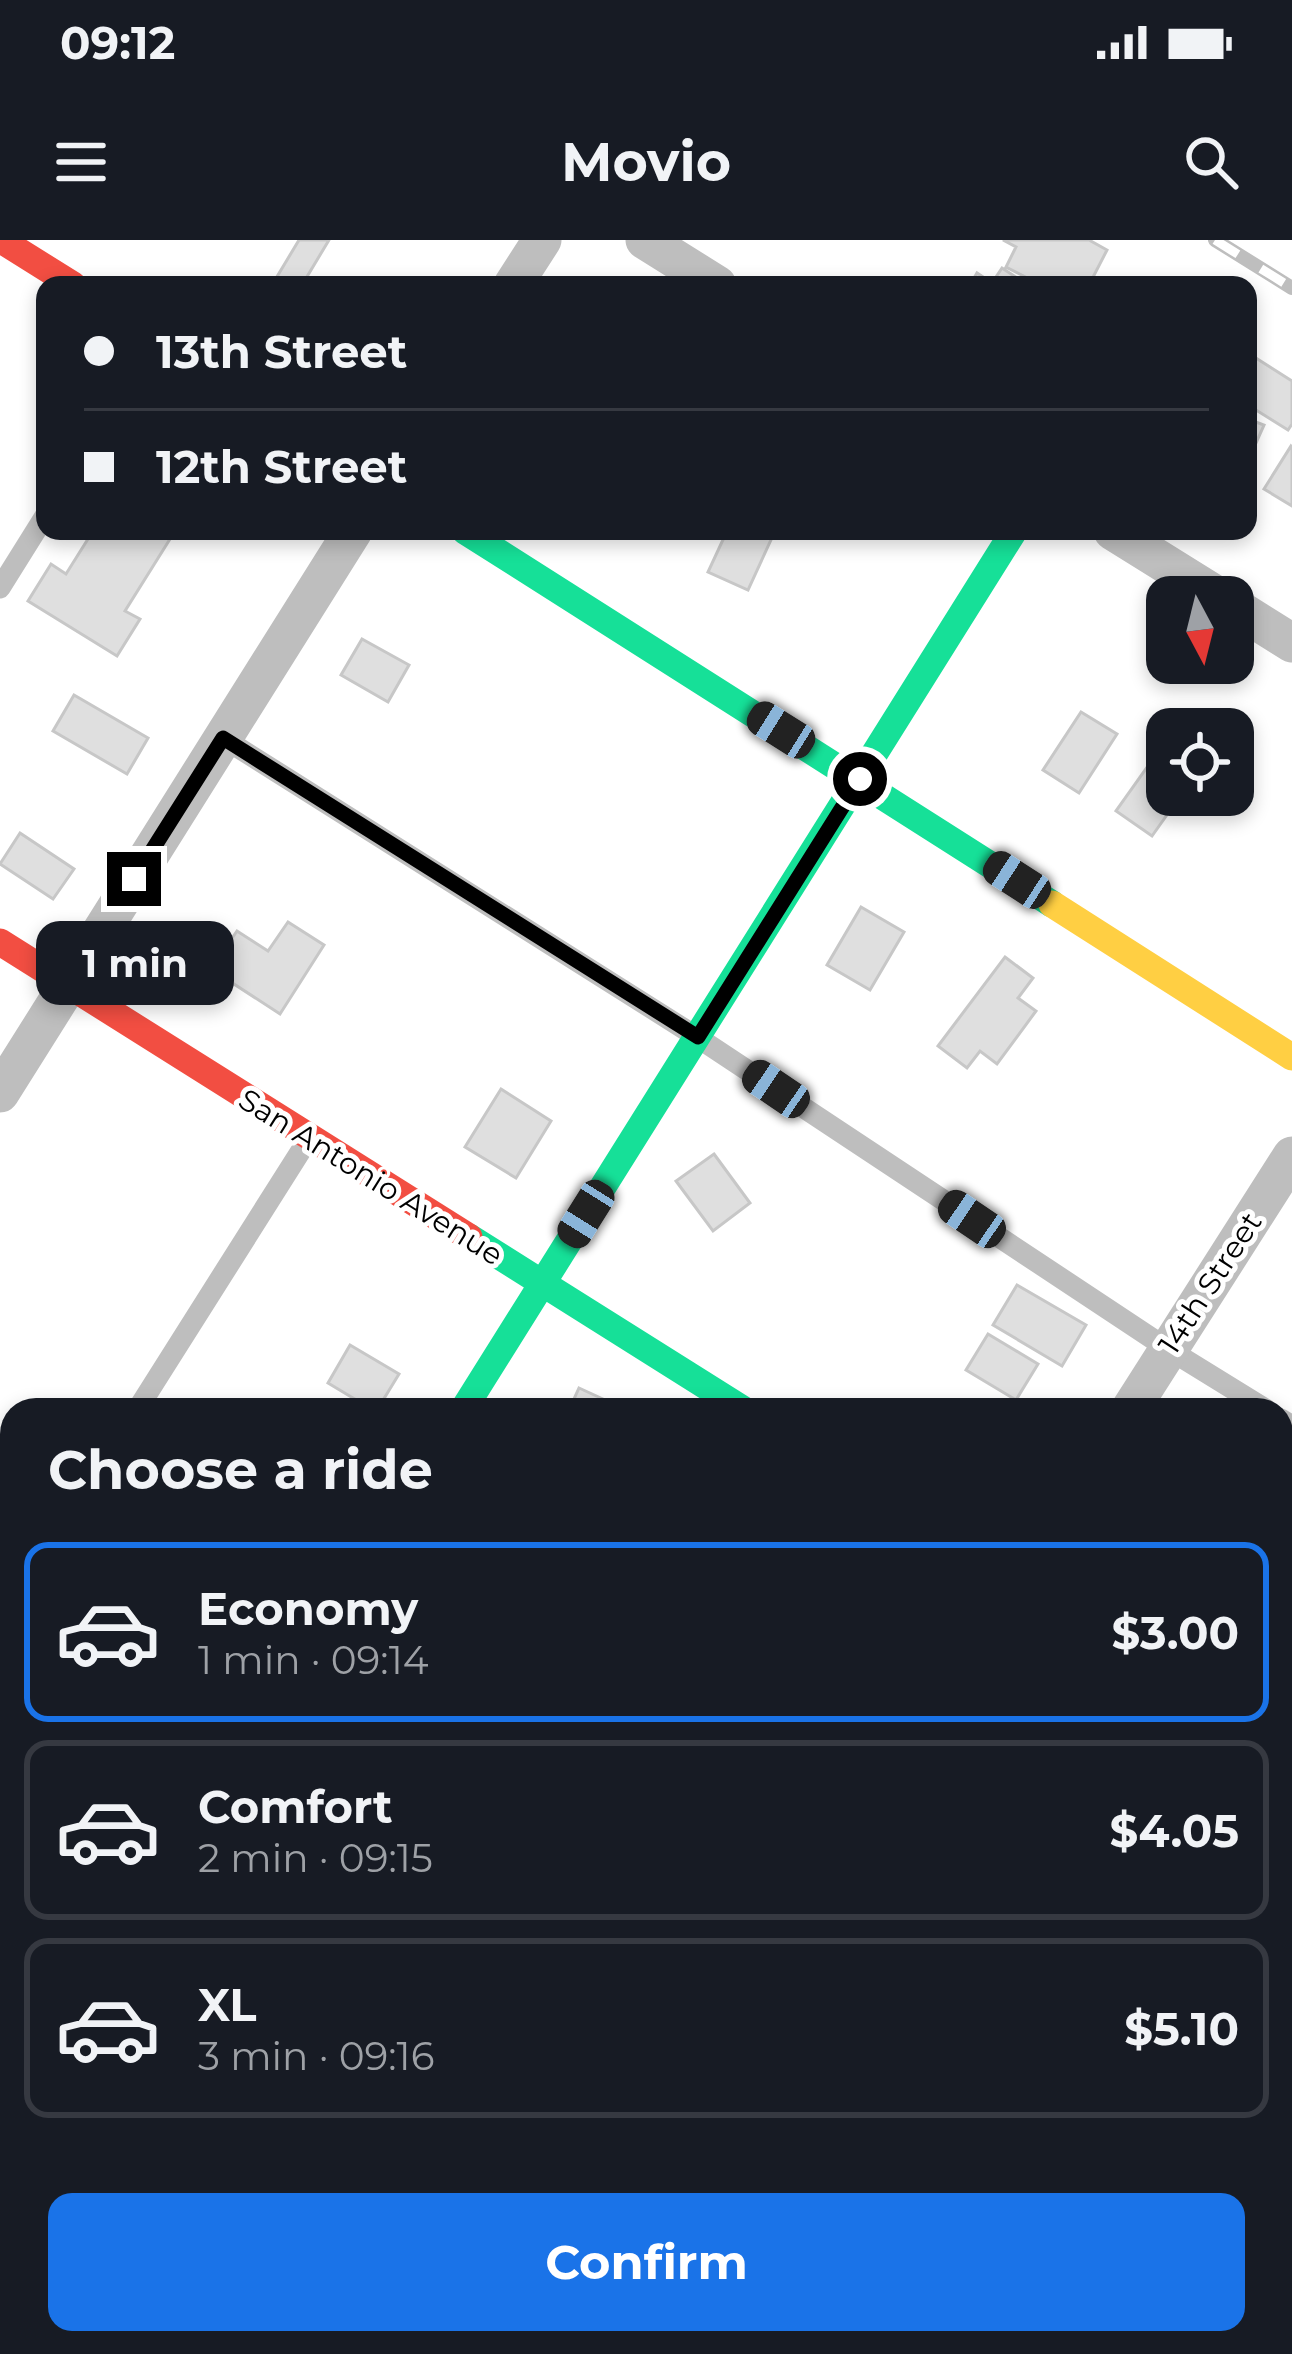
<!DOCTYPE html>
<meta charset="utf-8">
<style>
body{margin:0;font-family:Montserrat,sans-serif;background:#20242c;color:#f1f3f6;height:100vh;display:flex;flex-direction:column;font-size:45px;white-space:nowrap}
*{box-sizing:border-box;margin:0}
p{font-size:39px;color:#9ea1a6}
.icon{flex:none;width:66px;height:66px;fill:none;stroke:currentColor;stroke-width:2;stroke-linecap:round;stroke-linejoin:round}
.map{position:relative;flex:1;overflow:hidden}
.side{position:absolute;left:0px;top:1158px;width:1293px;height:957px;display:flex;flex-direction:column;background:#171b24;border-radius:36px 36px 0 0;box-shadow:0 6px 18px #0003}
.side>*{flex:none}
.top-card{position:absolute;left:36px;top:36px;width:1221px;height:264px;border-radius:24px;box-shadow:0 6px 18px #0003;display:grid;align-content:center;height:264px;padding:0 48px;background:#171b24}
.needle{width:78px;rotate:173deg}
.tools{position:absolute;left:1146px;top:336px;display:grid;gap:24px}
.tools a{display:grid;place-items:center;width:108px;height:108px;border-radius:24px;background:#171b24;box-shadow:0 6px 18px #0003;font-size:60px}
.end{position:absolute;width:54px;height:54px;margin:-27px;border:15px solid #000;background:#fff;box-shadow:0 0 0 6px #fff}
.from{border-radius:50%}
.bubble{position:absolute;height:84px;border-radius:24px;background:#171b24;box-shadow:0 6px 18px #0003;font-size:39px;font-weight:700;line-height:84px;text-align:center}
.car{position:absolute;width:36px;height:72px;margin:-36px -18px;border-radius:15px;box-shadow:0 0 9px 3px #0007;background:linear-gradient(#222 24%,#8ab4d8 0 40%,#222 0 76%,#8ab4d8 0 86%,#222 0)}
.top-card b{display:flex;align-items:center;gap:42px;height:114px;font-size:45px}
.top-card b+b{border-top:3px solid #363941}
.top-card i{width:30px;height:30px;background:#f1f3f6}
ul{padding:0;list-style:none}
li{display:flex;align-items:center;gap:36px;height:180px;margin:0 24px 18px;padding:0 24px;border:6px solid #363941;border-radius:24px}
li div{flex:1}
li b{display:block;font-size:45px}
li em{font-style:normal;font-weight:700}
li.active{border-color:#1a73e8}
li>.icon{width:108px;height:108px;stroke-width:1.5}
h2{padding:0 48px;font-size:54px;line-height:144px}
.primary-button{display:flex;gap:24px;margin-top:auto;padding:24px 48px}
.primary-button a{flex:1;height:138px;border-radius:24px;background:#1a73e8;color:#fff;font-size:48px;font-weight:700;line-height:138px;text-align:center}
.status{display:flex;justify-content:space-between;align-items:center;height:84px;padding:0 60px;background:#171b24;direction:ltr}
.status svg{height:33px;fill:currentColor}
header{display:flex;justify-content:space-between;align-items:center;height:156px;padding:0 48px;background:#171b24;font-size:54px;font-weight:700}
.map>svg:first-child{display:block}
.building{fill:#dfdfdf;stroke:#c7c7c7;stroke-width:3}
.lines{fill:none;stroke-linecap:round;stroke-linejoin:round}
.lane{stroke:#bebebe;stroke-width:21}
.street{stroke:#bebebe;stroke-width:39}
.fast{stroke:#16e098;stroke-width:27}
.slow{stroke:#ffcf43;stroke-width:27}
.jam{stroke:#f24e42;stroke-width:27}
.rail-casing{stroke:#bebebe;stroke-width:14}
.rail{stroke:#fff;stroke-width:9;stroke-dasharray:27;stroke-linecap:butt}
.route{stroke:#000;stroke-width:15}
.labels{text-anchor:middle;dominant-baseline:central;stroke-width:10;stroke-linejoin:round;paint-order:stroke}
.street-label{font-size:30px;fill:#000;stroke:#fff}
</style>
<div class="status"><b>09:12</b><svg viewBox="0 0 49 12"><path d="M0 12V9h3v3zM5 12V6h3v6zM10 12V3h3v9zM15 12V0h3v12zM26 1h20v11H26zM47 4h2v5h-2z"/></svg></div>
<header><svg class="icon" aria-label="menu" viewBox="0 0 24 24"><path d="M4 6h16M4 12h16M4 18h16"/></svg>Movio<svg class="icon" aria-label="search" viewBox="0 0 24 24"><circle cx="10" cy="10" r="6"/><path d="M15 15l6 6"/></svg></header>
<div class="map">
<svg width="1292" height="2114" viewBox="0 0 1292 2114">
<rect width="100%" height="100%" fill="#fff"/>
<path class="building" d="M 299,0 L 329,0 L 302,45 L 272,45 Z
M 1003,0 L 1089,0 L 1107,10 L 1089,45 L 1041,45 L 1006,27 L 1016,7 Z
M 1002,28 L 1028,45 L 970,45 L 977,33 L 992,43 Z
M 1248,113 L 1292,141 L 1292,184 L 1288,190 L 1248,165 Z
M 1248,179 L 1264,185 L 1248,221 Z
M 1291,206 L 1292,207 L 1292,266 L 1264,249 Z
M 93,291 L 175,291 L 125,371 L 140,379 L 117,416 L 28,361 L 51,324 L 66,334 Z
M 727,291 L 775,291 L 748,350 L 708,332 Z
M 362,399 L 409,425 L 388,462 L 341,435 Z
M 74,455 L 148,498 L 127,534 L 53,491 Z
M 1081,472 L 1117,494 L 1079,553 L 1043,530 Z
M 1160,509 L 1167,515 L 1167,555 L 1181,555 L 1152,596 L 1116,571 Z
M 20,593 L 74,629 L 53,659 L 0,624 Z
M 861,667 L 904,692 L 870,750 L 827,725 Z
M 288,682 L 324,705 L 280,774 L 211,729 L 237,691 L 268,711 Z
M 1005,717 L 1033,738 L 1018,758 L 1036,771 L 997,824 L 980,811 L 967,828 L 938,806 Z
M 501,849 L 551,881 L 516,938 L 465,907 Z
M 714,914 L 750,963 L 713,991 L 676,941 Z
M 1017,1045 L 1086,1085 L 1062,1126 L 993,1085 Z
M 988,1094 L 1038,1124 L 1016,1160 L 966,1130 Z
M 350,1105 L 399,1134 L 377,1170 L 373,1170 L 328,1143 Z
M 579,1148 L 627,1170 L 569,1170 Z
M 1284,1729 L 1292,1734 L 1292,1821 L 1281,1815 L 1281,1734 Z"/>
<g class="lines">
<path class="lane" d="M 0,348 L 45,276
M 223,498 L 697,797 L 1168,1109 L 1267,1170
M 137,1170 L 309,898
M 1281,1179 L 1292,1186
M 200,2114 L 207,2103
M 851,2114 L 858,2103"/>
<path class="street" d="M 645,0 L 717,45
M 513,45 L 542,0
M 1113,291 L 1219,357
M 1233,366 L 1292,403
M 0,853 L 353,291
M 1130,1170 L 1292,916
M 0,1377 L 12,1384
M 1281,1510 L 1292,1516
M 0,1908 L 12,1889
M 1281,1956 L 1292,1939
M 0,2046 L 12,2053
M 91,2103 L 108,2114
M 1162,2103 L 1180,2114
M 541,2114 L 548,2103"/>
<path class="fast" d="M 465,291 L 1052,664
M 469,997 L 744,1170
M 463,1170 L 1014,291"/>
<path class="slow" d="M 1052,664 L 1292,817"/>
<path class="jam" d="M 1,0 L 73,45
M 0,702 L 469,997"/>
<defs>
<path id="rail" d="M 1215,0 L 1292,48"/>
</defs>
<use href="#rail" class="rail-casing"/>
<use href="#rail" class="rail"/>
</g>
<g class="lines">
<path class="route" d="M 134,639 L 223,498 L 698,797 L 860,539"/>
</g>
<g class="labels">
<g class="street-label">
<text transform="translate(371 937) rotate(32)">San Antonio Avenue</text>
<text transform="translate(1210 1043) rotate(-57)">14th Street</text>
</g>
</g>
</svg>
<div class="tools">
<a><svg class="needle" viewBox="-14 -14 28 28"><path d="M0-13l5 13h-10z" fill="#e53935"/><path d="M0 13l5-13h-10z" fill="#9ea1a6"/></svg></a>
<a><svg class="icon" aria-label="locate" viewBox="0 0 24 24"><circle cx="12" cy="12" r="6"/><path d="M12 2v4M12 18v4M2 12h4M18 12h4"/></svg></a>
</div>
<i class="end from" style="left:860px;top:539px"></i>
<i class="end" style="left:134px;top:639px"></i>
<div class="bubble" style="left:36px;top:681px;width:198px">1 min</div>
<i class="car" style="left:781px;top:490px;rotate:302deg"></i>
<i class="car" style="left:1017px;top:640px;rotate:303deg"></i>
<i class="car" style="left:776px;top:849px;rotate:304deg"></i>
<i class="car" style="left:586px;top:974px;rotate:212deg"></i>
<i class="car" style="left:972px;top:979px;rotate:304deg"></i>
<div class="top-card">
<b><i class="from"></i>13th Street</b>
<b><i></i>12th Street</b>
</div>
<section class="side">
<h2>Choose a ride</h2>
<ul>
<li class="active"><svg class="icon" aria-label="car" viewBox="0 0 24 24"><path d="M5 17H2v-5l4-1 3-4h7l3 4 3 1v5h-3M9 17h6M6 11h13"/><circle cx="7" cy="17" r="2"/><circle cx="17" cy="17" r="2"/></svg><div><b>Economy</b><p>1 min · 09:14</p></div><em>$3.00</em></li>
<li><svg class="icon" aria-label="car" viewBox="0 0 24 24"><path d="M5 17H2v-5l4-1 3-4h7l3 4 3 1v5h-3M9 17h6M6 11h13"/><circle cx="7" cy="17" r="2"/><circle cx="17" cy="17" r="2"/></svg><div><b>Comfort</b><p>2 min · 09:15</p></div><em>$4.05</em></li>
<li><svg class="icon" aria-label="car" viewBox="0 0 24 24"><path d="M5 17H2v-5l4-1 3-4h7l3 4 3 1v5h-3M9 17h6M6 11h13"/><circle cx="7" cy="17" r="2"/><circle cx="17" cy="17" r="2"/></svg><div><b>XL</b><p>3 min · 09:16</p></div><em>$5.10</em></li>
</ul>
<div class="primary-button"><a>Confirm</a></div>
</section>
</div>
